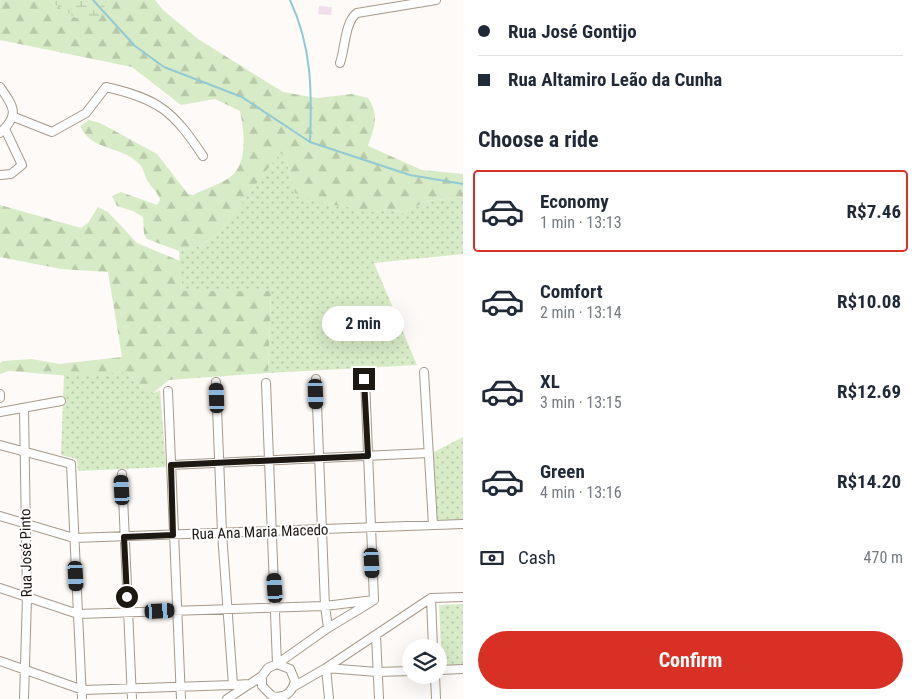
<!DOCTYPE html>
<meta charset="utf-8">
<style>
body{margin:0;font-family:"Roboto Condensed",sans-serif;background:#f6f6f7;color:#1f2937;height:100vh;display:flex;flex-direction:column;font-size:19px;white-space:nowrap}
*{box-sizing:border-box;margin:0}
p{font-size:16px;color:#747a83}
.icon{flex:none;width:28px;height:28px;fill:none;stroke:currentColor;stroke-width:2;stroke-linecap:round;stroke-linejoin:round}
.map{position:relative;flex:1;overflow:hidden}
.panel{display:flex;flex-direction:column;background:#fff;width:455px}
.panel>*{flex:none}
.top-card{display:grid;align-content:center;height:110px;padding:0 15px;background:#fff}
.tools{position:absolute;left:402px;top:639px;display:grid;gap:10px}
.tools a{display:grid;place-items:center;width:45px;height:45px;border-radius:50%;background:#fff;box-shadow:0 5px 20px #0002;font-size:25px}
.end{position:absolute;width:22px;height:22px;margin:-11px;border:6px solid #1d1812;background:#fff;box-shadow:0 0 0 2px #fff}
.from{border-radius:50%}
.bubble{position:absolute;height:35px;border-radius:18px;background:#fff;box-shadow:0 5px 20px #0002;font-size:16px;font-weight:700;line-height:35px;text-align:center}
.car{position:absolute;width:15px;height:30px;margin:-15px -8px;border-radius:6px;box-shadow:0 0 4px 1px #0007;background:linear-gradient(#222 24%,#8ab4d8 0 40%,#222 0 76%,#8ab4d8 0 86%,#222 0)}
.top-card b{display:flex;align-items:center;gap:18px;height:48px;font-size:19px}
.top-card b+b{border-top:1px solid #e0e1e3}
.top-card i{width:12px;height:12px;background:#1f2937}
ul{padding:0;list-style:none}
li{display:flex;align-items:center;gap:15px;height:82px;margin:0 10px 8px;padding:0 5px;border:2px solid transparent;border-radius:5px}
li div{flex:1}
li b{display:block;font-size:19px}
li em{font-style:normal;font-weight:700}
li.selected{border-color:#d93025}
li>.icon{width:45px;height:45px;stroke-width:1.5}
h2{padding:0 15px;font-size:22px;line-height:60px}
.pay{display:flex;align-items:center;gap:12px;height:55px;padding:0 15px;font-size:19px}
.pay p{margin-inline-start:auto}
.button{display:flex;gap:10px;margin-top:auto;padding:10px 15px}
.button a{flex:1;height:58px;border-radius:30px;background:#d93025;color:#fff;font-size:20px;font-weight:700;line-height:58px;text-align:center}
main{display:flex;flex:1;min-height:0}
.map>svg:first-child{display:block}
.grass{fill:url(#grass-dots)}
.forest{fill:url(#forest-firs)}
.wetland{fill:url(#wetland-marsh)}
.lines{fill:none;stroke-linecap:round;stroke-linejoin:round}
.stream{stroke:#91cad5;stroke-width:2}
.building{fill:#f0deec}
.minor-casing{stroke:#a79989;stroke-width:10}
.minor{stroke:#fff;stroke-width:8}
.route{stroke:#1d1812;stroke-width:6}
.labels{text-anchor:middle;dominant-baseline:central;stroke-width:4;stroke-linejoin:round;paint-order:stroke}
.street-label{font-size:15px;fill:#1d1812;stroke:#fff}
</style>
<main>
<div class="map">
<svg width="463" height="699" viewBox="0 0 463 699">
<defs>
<pattern id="grass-dots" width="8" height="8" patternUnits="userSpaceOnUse" patternTransform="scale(1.25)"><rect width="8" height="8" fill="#d7ebc6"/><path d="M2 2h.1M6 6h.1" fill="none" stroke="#b8c9a9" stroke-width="1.8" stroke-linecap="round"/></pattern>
<pattern id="forest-firs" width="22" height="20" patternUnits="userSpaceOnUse" patternTransform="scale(1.25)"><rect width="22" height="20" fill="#d7ebc6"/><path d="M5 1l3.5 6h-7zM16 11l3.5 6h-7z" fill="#b8c9a9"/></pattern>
<pattern id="wetland-marsh" width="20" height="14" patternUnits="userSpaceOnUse" patternTransform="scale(1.25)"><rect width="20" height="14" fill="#d7ebc6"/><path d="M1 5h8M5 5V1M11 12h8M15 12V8" fill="none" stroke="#b8c9a9"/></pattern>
</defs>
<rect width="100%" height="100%" fill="#fdfaf7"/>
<path class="grass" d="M 280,153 L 285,156 L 295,193 L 376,212 L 387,209 L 403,213 L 427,201 L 463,197 L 463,254 L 374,263 L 417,365 L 268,373 L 271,292 L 182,291 L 179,251 L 201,245 L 219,233 Z
M 127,372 L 141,387 L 154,393 L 160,390 L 166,467 L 78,471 L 77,459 L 61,455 L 64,375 Z
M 463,437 L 463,520 L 435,521 L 432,453 Z
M 463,604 L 463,665 L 442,666 L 439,605 Z"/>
<path class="forest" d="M 0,0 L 48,0 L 76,18 L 100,18 L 107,0 L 155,0 L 163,10 L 198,39 L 283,92 L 317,98 L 352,94 L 368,98 C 380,116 374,127 368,146 L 422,170 L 463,174 L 463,197 L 427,201 L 403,213 L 387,209 L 376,212 L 316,202 L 295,193 L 285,156 L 280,153 L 219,233 L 201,245 L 179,251 L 147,239 L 144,234 L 143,217 L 133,211 L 117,206 L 112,196 L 121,192 L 157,205 L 160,200 C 158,192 151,187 147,180 C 145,176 144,170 141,166 C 124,145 91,152 80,126 L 89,120 L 100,123 L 157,154 L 188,194 L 193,195 C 205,189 218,185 229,178 C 249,165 244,130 240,111 L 215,99 L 181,105 L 132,67 L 0,40 Z
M 0,205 L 81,228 L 88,223 L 98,207 L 108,212 L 137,243 L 180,261 L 182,291 L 271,291 L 268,373 L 169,380 L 153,393 L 141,387 L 127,372 L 70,376 L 9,371 L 0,374 L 0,363 L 3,361 L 32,359 L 59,364 L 122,357 L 108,272 L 61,269 L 0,257 Z"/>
<path class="wetland" d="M 48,0 L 107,0 L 100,19 L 76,18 Z"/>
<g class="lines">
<path class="stream" d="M 93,0 L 135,46 L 164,67 L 242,97 L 310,142 L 410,175 L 463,184
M 290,0 C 312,47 312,91 310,142"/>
</g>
<path class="building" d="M 319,6 L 332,7 L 331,15 L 318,14 Z"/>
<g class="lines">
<defs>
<path id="minor" d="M 340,63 C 345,49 345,21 357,13 L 436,0
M 0,87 C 14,107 20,115 0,133
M 14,117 L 52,132 L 86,113 L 106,87 C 159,99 173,111 203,156
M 0,175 L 11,174 L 22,165 L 5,129
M 424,372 L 433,525
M 316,379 L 325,606 L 328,628
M 365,379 L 374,600
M 216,382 L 222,533 L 233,685
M 266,383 L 277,664
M 168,391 L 181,699
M 0,394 L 0,398
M 24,408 L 27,597 L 24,699
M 0,412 L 61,401
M 0,445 L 71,464 L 82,699
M 171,465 L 428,453
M 122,474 L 132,699
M 0,516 L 74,538 L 463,524
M 0,588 L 78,614 L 325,606 L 374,600
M 431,598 L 433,648
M 376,636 L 379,699
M 0,661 L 83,690 L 233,685 L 250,684 L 262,676
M 277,664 L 290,669 L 295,681 C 292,693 284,699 272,696 L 262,686 L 262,676 L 268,668 L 277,664 L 328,628 L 371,602
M 439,670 L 463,669
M 435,675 L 436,699
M 293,687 L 326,668 L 377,672 L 411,671
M 227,699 L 248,685
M 329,699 L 326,668 L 431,598 L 463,597"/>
</defs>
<use href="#minor" class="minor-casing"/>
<use href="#minor" class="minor"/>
</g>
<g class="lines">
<path class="route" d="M 127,597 L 124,537 L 173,535 L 171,465 L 368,456 L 364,379"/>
</g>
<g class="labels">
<g class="street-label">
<text transform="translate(260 532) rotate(-2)">Rua Ana Maria Macedo</text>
<text transform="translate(26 553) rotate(-91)">Rua José Pinto</text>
</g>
</g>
</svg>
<div class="tools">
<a><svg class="icon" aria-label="layers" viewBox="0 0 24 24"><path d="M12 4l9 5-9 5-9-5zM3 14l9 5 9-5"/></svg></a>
</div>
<i class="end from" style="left:127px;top:597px"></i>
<i class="end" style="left:364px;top:379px"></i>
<div class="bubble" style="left:322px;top:306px;width:82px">2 min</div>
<i class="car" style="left:316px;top:394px;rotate:178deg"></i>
<i class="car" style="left:217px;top:398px;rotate:358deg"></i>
<i class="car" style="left:122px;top:490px;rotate:357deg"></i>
<i class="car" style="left:372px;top:563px;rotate:177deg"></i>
<i class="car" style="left:76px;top:576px;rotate:177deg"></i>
<i class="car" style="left:275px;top:588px;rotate:356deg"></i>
<i class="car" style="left:160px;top:611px;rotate:87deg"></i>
</div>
<section class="panel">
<div class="top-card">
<b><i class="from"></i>Rua José Gontijo</b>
<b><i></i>Rua Altamiro Leão da Cunha</b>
</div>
<h2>Choose a ride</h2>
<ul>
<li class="selected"><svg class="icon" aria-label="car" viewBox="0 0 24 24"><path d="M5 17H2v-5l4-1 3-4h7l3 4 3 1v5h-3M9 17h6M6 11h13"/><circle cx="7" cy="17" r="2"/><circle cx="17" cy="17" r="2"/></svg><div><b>Economy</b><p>1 min · 13:13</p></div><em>R$7.46</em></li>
<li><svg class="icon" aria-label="car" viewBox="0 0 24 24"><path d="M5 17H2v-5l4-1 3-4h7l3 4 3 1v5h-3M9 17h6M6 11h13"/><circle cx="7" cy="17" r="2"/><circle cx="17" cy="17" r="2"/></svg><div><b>Comfort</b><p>2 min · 13:14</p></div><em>R$10.08</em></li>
<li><svg class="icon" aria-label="car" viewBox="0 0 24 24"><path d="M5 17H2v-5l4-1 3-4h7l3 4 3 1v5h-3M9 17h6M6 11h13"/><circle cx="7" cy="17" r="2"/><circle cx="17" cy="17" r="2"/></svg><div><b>XL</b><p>3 min · 13:15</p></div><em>R$12.69</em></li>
<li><svg class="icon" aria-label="car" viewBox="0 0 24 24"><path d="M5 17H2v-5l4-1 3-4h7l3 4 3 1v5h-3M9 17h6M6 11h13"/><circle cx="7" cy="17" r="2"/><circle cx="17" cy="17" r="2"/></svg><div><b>Green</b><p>4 min · 13:16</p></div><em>R$14.20</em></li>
</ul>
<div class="pay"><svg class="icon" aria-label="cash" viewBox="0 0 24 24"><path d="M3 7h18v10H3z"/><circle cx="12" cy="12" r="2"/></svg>Cash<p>470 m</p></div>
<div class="button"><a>Confirm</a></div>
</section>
</main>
